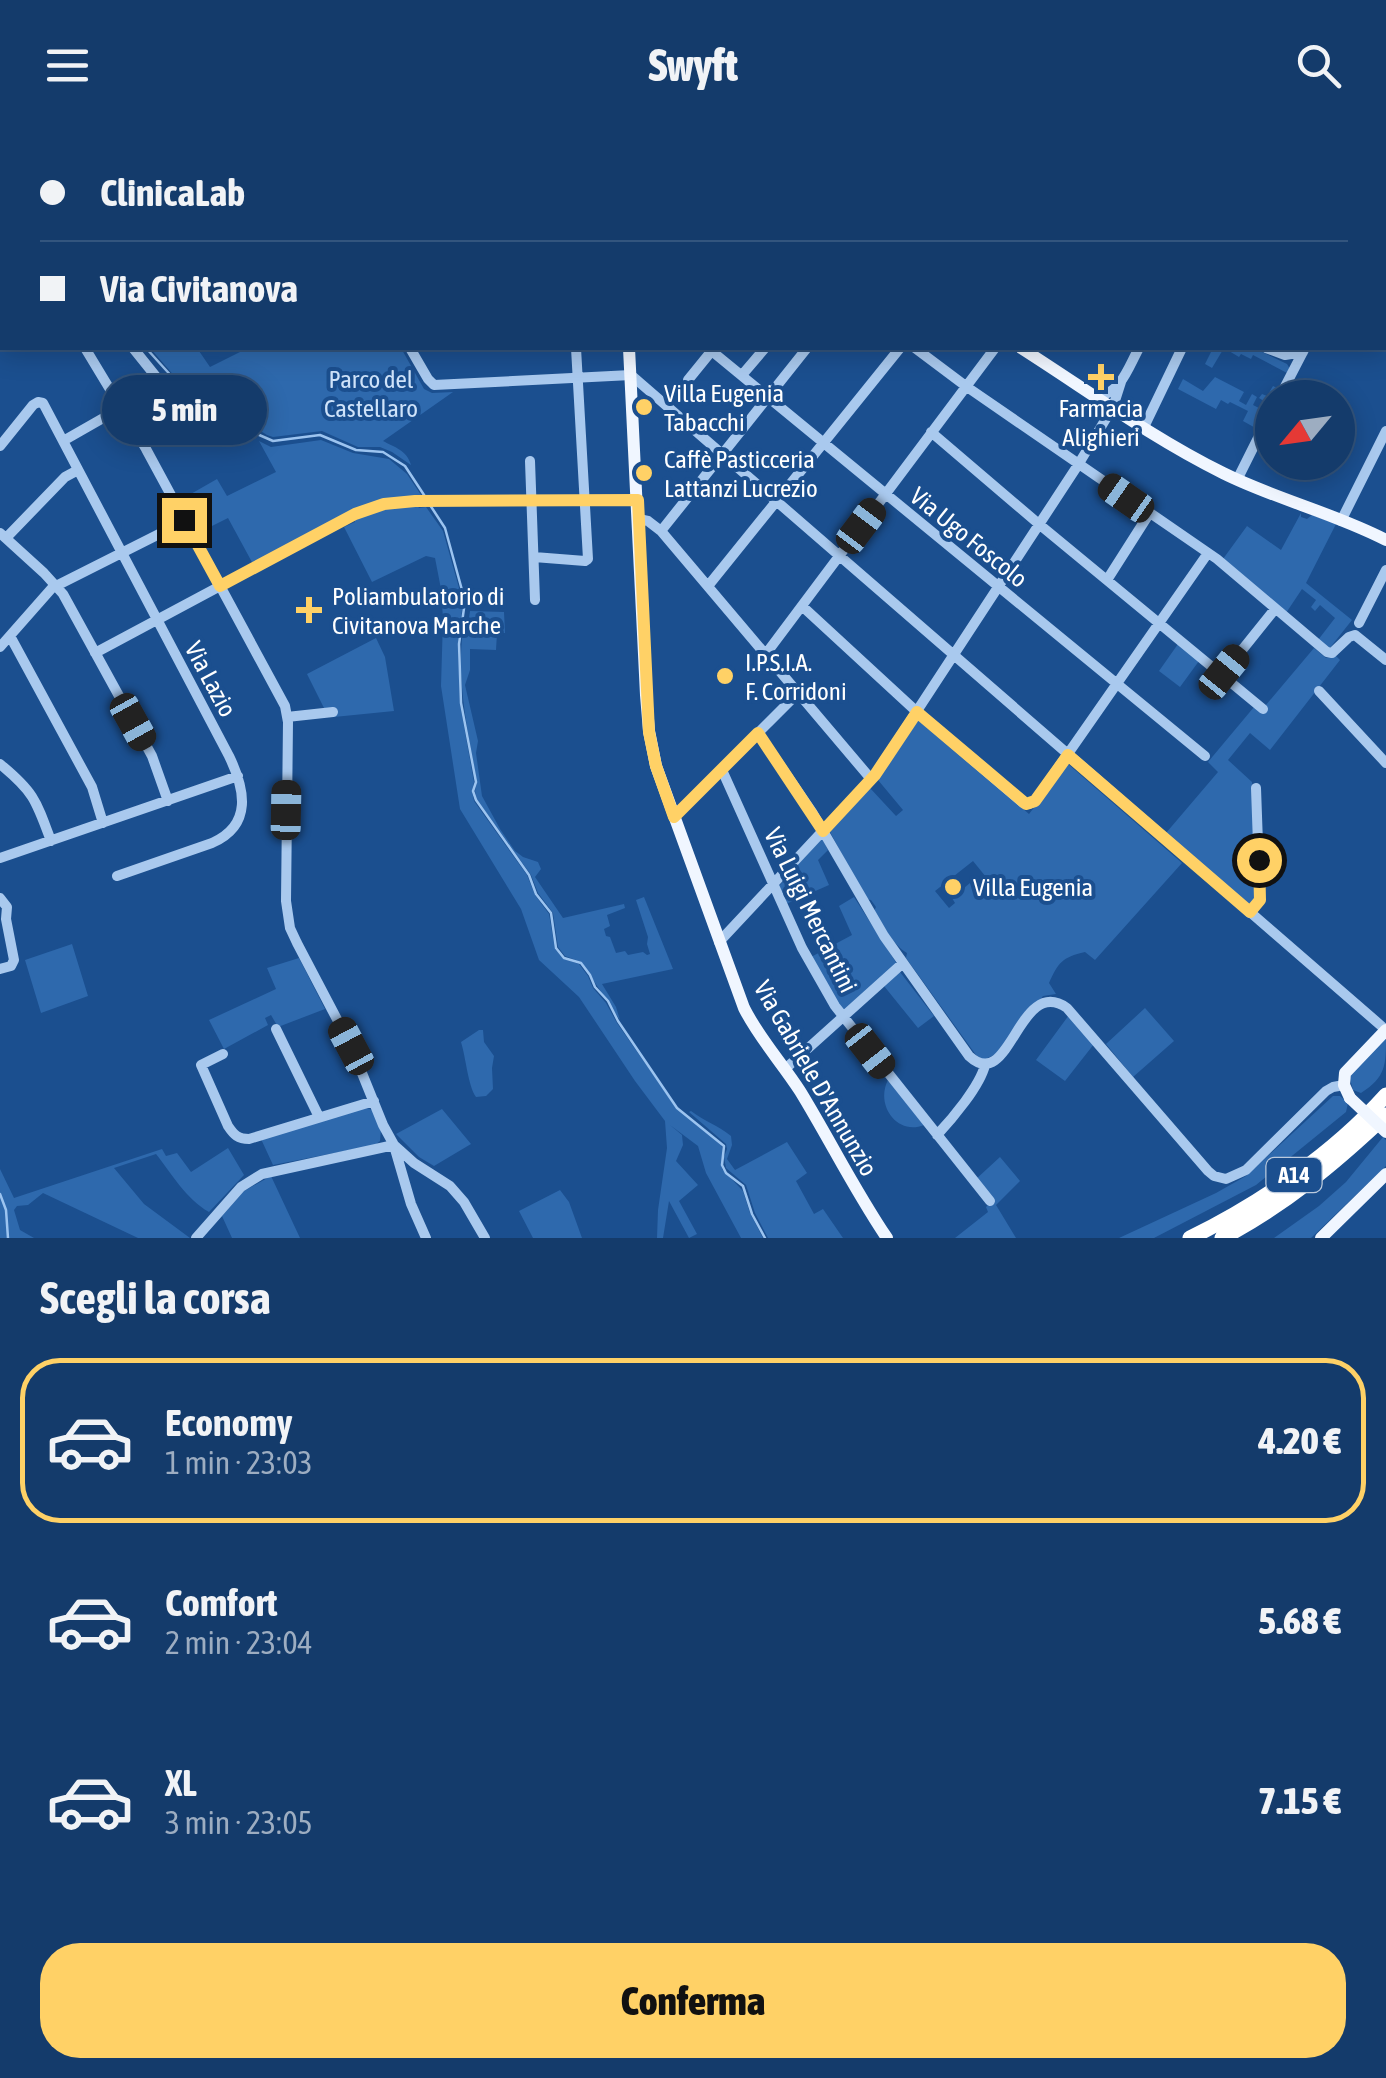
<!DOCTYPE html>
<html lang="it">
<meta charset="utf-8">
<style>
body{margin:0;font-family:"Asap Condensed",sans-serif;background:#214673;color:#f1f3f6;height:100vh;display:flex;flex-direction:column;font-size:38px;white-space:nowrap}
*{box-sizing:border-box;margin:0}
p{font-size:32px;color:#9dadc1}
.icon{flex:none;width:55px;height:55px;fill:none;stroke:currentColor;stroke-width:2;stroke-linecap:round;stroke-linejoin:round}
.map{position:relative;height:1108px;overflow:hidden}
.side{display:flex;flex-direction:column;background:#143b6b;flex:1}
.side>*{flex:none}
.top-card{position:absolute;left:0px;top:0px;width:1388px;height:220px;box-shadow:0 5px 25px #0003,0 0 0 2px #33557e;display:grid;align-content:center;height:220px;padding:0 40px;background:#143b6b}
.needle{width:65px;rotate:241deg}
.buttons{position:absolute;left:1255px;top:250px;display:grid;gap:20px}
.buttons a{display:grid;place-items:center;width:100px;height:100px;border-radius:50%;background:#143b6b;box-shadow:0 5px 25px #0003,0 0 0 2px #33557e;font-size:50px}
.end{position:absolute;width:45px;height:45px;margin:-22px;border:12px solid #ffd166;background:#111;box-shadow:0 0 0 5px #111}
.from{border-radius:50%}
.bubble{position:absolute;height:70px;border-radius:35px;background:#143b6b;box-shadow:0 5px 25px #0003,0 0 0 2px #33557e;font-size:32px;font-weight:800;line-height:70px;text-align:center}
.car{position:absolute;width:30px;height:60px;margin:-30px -15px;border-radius:12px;box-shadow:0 0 8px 2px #0007;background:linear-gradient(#222 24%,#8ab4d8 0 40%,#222 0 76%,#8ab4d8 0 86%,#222 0)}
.top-card b{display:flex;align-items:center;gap:35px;height:95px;font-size:38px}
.top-card b+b{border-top:2px solid #33557e}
.top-card i{width:25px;height:25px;background:#f1f3f6}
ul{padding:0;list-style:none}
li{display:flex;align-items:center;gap:30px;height:165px;margin:0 20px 15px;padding:0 20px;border:5px solid transparent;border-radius:40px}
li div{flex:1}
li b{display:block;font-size:38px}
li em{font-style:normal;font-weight:800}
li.selected{border-color:#ffd166}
li>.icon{width:90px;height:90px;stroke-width:1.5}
h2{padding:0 40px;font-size:45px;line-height:120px}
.cta{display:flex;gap:20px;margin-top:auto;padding:20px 40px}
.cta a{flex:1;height:115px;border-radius:40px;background:#ffd166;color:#111;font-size:40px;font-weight:800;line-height:115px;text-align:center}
header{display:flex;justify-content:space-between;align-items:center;height:130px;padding:0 40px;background:#143b6b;font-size:45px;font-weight:800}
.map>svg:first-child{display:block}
.green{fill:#2e69ad;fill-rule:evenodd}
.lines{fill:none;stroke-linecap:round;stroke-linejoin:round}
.stream{stroke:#9cc4f0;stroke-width:2.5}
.minor{stroke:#a9c9ee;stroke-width:10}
.major{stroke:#f0f6ff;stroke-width:12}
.highway{stroke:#fff;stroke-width:15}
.major-bridge{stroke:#f0f6ff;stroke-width:12}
.route{stroke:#ffd166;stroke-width:12}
.poi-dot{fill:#ffd166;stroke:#1b4f8f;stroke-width:4}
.labels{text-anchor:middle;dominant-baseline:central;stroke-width:8;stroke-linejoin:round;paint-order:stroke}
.shield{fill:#1b4f8f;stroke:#bbcadd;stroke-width:2.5}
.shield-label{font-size:22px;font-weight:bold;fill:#fff}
.park-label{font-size:25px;fill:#cfe3fa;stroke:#1b4f8f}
.poi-label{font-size:25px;fill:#fff;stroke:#1b4f8f;text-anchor:start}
.street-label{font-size:25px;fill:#fff;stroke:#1b4f8f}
</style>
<header><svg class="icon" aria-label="menu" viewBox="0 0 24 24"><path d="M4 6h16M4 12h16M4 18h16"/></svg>Swyft<svg class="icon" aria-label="search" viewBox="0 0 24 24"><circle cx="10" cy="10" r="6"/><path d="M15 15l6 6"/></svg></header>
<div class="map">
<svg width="1386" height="1108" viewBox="0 0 1386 1108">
<rect width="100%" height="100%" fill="#1b4f8f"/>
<path class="green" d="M 150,218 L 197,218 L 210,237 L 248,218 L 401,218 L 424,259 L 432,263 L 453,262 L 383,311 C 394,317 407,320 411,335 L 392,322 L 380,317 L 358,317 L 322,301 L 273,307 L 267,305 L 231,282 L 183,256 Z
M 1213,218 L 1254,218 L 1287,234 L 1290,239 L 1287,243 L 1253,225 L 1251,229 L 1241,224 L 1239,227 L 1224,218 L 1212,238 L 1205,234 Z
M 1215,247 L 1244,262 L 1239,271 L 1246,275 L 1252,264 L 1257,267 L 1253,275 L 1263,280 L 1267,273 L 1259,268 L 1262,264 L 1267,266 L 1273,256 L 1279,259 L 1275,267 L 1272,268 L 1272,272 L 1259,300 L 1243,291 L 1248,281 L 1230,272 L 1228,274 L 1221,270 L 1216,279 L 1178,259 L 1183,249 L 1203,261 Z
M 321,310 L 353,323 L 389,329 L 407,344 L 421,365 L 404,367 L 253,434 L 228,388 L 200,402 L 182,369 L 217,349 L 227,366 L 276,342 L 259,311 L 271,317 Z
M 417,375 L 419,378 L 426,377 L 443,401 L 463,472 L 458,512 L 460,574 L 474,652 L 472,661 L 474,671 L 527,745 L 535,765 L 549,784 L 555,819 L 564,829 L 579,834 L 588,846 L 593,858 L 606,873 L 617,893 L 675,976 L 720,1013 L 722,1017 L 722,1039 L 743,1061 L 750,1083 L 763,1108 L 741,1108 L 706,1043 L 698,1016 L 670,995 L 682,1005 L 683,1015 L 676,1031 L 698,1055 L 679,1071 L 697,1104 L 689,1108 L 669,1071 L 663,1108 L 657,1108 L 658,1080 L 667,1018 L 665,991 L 635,951 L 579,867 L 539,830 L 521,779 L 460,679 L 441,556 L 443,489 L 441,459 L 435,428 L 426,426 L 372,452 L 344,397 L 355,392 L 355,389 L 372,381 Z
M 1301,383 L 1301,387 L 1307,389 L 1312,385 L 1336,394 L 1306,453 L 1352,490 L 1329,519 L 1318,510 L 1335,488 L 1320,475 L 1315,481 L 1311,477 L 1316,470 L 1302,459 L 1286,483 L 1223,429 L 1247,396 L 1281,420 Z
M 470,481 L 504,482 L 505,503 L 497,503 L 496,520 L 470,519 L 470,540 L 465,555 L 478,611 L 476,623 L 482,666 L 500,699 L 515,721 L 523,727 L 538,732 L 541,739 L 535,747 L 563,788 L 624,774 L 625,778 L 607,785 L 610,796 L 604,799 L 606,806 L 610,807 L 616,823 L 625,821 L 628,825 L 643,822 L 647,825 L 650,824 L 647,814 L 648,807 L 636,770 L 644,767 L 673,839 L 602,854 L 616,877 L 620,890 L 581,832 L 565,826 L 558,817 L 553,783 L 538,763 L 531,745 L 477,670 L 475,661 L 477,652 C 468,602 456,551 463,500 L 467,501 Z
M 376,508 L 385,527 L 394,581 L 334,587 L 332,578 L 324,578 L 307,544 Z
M 1178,514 L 1199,531 L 1180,557 L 1159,541 Z
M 1314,518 L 1326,528 L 1336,526 L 1340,530 L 1270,620 L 1250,603 L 1228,630 L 1252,652 L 1257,768 L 1248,775 L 1166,703 L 1218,642 L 1208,632 L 1254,577 L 1260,582 Z
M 919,589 L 1029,684 L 1068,634 L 1182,733 L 1095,830 L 1085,822 C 1062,827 1058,833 1049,853 L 1056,864 L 1043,866 L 999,923 L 983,930 L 976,925 L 906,828 L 907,823 C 893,815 883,795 874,781 L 876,777 L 871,770 L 866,769 L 830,702 L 870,658 L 896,686 L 903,680 L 878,650 ZM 973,731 L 986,747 L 980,752 L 976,748 L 952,768 L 955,773 L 949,778 L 935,761 Z
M 820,710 L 823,710 L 828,720 L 818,730 L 829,755 L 786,774 L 779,756 Z
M 854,767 L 897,834 L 842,881 L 811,827 L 852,805 L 839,776 Z
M 72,814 L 88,866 L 41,883 L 25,830 Z
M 299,828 L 325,879 L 278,897 L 271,885 L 265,888 L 268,895 L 224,919 L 209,890 L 276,859 L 267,838 Z
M 900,842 L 934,886 L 918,898 L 884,856 Z
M 1145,878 L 1174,911 L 1133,947 L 1106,914 Z
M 1069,885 L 1094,914 L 1065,951 L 1036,930 Z
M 479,900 L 483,900 L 484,912 L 494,926 L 492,938 L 493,959 L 486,966 L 476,967 C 468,956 466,928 461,912 Z
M 1386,907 C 1386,935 1386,947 1361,963 L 1353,960 L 1350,949 L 1352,941 Z
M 888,950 L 924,995 C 897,1006 875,975 888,950 Z
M 1333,966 L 1340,966 L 1348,973 L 1346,982 L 1256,1055 L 1154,1108 L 1119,1108 L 1216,1063 L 1246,1046 Z
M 365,977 L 374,981 L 381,999 L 380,1011 L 375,1015 L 273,1035 L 261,1009 Z
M 442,979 L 471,1014 L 434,1036 L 419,1027 L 396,1004 Z
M 691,981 C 704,991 719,996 731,1006 L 732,1015 L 727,1029 L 735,1040 L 787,1012 L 807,1043 L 796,1051 L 814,1084 L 823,1079 L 843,1108 L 768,1108 L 755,1083 L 746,1055 L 726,1038 L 724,1027 L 727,1019 L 726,1014 L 689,982 Z
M 1383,1007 L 1386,1010 L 1386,1036 L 1311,1108 L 1274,1108 L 1319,1076 L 1346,1052 Z
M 228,1018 L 244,1045 L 209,1082 C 186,1069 172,1044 156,1024 L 114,1038 L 144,1074 L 190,1108 L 138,1108 L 43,1063 L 28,1075 L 17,1076 L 14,1080 L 20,1100 L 34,1108 L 0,1108 L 0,1039 L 14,1068 L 162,1019 L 166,1026 L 177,1023 L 191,1042 Z
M 1000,1027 L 1020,1051 L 996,1075 L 1016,1108 L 955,1108 L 988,1082 L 986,1077 L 992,1071 L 975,1050 Z
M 271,1046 L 300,1108 L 232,1108 L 222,1086 L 244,1061 Z
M 560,1060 L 569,1072 L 582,1108 L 533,1108 L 519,1081 Z"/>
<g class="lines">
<path class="stream" d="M 0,117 L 2,119
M 146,218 L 184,260 L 229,284 L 257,304 L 273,311 L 320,305 L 356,320 L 383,322 L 405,336 L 426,368
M 430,375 L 445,398 L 465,471 L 459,514 L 461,573 L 476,652 L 473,661 L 476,670 L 529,745 L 536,764 L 551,783 L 556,818 L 564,828 L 581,833 L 590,845 L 595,857 L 608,871 L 618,891 L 677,978 L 724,1016 L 722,1035 L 726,1043 L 743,1056 L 752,1084 L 765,1108
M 0,1064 L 6,1080 L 8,1108"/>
<path class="minor" d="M 48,0 L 48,2
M 190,0 L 191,2
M 292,0 L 293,2
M 980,0 L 983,2
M 712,2 L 714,0
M 819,2 L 821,0
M 916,2 L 918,0
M 994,2 L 997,0
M 1034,2 L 1037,0
M 1124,2 L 1127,0
M 1278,2 L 1279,0
M 0,131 L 2,128
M 1385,141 L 1386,142
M 0,192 L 2,189
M 85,218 L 146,319 L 285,576 L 288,592 L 286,771 L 290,798 L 297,813 L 351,916 L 383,995 L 394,1015 L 414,1033 L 450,1056 L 464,1072 L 485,1108
M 133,218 L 174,269 L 197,284
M 410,218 L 428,249 L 434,255 L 631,245 L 1386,900
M 708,218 L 1205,626
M 915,218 L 967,257 L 1217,429 L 1327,522 L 1332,523 L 1349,507 L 1355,505 L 1386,530
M 1266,218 L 1285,225 L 1303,222
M 742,245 L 765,218
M 688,250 L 714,218
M 1098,267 C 1122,261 1128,238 1139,218
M 1279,268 L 1305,218
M 1144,297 L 1182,218
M 931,302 L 1040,395 L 1263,579
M 63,311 L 112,283 L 131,305
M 0,316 L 33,275 L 38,272 L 43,273 L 229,626 C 245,659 253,695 212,713 L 117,746
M 530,331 L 535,470
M 1237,350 L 1272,280
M 639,389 L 648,391 L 661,401 L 871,649
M 1341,391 L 1386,301
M 661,401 L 807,218
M 0,403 L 44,443 L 63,464 L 152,626 L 168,671
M 6,408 L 65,347 L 78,340
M 534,427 L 585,431 L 588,429 L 576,218
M 1107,450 L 1149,384
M 708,456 L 900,218
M 802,476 L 917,582 L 1023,673 L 1029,674 L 1035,671 L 1208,423
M 1359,493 L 1386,440
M 10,506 L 92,657 L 103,693
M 0,517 L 52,458 L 185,391
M 95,523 L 355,384 L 383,374 L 415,371 L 638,370
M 765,525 L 995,218
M 1222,545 L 1275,479
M 1319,561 L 1386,633
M 287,587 L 333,582
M 758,603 L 812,682 L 884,806 L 969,926 C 1011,965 1018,844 1067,878 L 1208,1041 L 1214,1046 L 1226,1049 L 1246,1040 L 1326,961 L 1333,957 L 1344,955
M 0,634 C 34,662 36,670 51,711
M 722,640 L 802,818 L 835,876 L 990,1071
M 674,687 L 798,563
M 0,728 L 238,646
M 0,768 L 7,777 L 6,789 L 14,830 L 11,836 L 0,839
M 1250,783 L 1260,770 L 1256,658
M 719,812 L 875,645 L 1078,335 L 1113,277 L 1121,252
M 276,899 L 319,987
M 223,924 L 201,935 L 228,996 C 234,1005 238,1009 249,1009 L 374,971
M 785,939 L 903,833
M 937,1005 C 952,989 980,956 985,935
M 395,1019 L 411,1074 L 426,1108
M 196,1108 L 241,1057 L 262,1044 L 394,1015"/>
<path class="major" d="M 618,0 L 618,2
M 775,0 L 777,2
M 230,2 L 237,0
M 0,11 L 2,11
M 629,218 L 646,565 L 649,601 L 656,636 L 744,878 C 759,908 782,933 800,961 C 830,1010 855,1061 887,1108
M 1021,218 C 1087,260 1152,308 1223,343 C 1275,369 1334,383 1386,410
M 1350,968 L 1344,955 L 1345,943 L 1386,900
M 1321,1108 L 1386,1044"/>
<path class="highway" d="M 1190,1108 C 1261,1073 1333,1024 1386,965
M 1222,1108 C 1285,1075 1335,1033 1386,985"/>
<path class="major-bridge" d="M 1350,968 L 1386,1002"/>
</g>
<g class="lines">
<path class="route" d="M 184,390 L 220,456 L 355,384 L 384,374 L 415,371 L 638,370 L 649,602 L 656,636 L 674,687 L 758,603 L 823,701 L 875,645 L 917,582 L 1026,674 L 1035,671 L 1068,625 L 1250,782 L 1260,770 L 1259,730"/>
</g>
<g class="poi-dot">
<path d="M1096 232h10v10h10v10h-10v10h-10v-10h-10v-10h10z"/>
<circle cx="644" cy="277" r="10"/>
<circle cx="644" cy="343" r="10"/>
<path d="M304 465h10v10h10v10h-10v10h-10v-10h-10v-10h10z"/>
<circle cx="725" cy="546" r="10"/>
<circle cx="953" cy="757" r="10"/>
</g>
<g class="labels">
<rect class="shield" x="1266.5" y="1028" width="55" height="34" rx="8"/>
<g class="shield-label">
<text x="1294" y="1045">A14</text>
</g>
<g class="park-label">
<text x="371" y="249">Parco del<tspan x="371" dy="29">Castellaro</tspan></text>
</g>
<g class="poi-label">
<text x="664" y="263">Villa Eugenia<tspan x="664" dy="29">Tabacchi</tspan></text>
<text x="1101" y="278" text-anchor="middle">Farmacia<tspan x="1101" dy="29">Alighieri</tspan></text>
<text x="664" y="329">Caffè Pasticceria<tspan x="664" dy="29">Lattanzi Lucrezio</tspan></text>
<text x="332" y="466">Poliambulatorio di<tspan x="332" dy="29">Civitanova Marche</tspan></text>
<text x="745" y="532">I.P.S.I.A.<tspan x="745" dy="29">F. Corridoni</tspan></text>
<text x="973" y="757">Villa Eugenia</text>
</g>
<g class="street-label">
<text transform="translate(969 407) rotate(39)">Via Ugo Foscolo</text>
<text transform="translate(211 549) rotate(62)">Via Lazio</text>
<text transform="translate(811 780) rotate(64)">Via Luigi Mercantini</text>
<text transform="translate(816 948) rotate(60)">Via Gabriele D'Annunzio</text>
</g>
</g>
</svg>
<div class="buttons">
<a><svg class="needle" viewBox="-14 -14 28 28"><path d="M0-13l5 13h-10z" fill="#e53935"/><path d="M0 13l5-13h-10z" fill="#9dadc1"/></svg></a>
</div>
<i class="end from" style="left:1259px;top:730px"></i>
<i class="end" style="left:184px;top:390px"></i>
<div class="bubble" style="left:102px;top:245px;width:165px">5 min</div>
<i class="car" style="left:1126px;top:368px;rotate:305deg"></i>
<i class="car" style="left:861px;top:396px;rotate:37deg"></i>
<i class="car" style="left:1224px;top:542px;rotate:39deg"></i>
<i class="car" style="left:133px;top:592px;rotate:151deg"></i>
<i class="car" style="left:286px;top:680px;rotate:1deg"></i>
<i class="car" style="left:351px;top:916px;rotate:332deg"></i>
<i class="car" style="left:870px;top:921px;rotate:142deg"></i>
<div class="top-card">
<b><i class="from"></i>ClinicaLab</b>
<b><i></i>Via Civitanova</b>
</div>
</div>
<section class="side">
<h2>Scegli la corsa</h2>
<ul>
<li class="selected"><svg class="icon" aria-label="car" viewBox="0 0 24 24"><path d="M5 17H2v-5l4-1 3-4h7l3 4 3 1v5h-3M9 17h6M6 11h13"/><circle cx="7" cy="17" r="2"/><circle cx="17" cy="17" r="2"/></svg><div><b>Economy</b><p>1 min · 23:03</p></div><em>4.20 €</em></li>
<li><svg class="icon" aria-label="car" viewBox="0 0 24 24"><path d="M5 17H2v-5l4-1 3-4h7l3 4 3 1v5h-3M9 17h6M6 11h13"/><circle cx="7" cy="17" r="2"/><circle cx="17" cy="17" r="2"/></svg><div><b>Comfort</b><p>2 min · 23:04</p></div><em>5.68 €</em></li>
<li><svg class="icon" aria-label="car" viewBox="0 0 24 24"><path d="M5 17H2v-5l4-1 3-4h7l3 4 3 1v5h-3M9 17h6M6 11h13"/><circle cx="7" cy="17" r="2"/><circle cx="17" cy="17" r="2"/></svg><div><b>XL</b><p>3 min · 23:05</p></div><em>7.15 €</em></li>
</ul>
<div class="cta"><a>Conferma</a></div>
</section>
